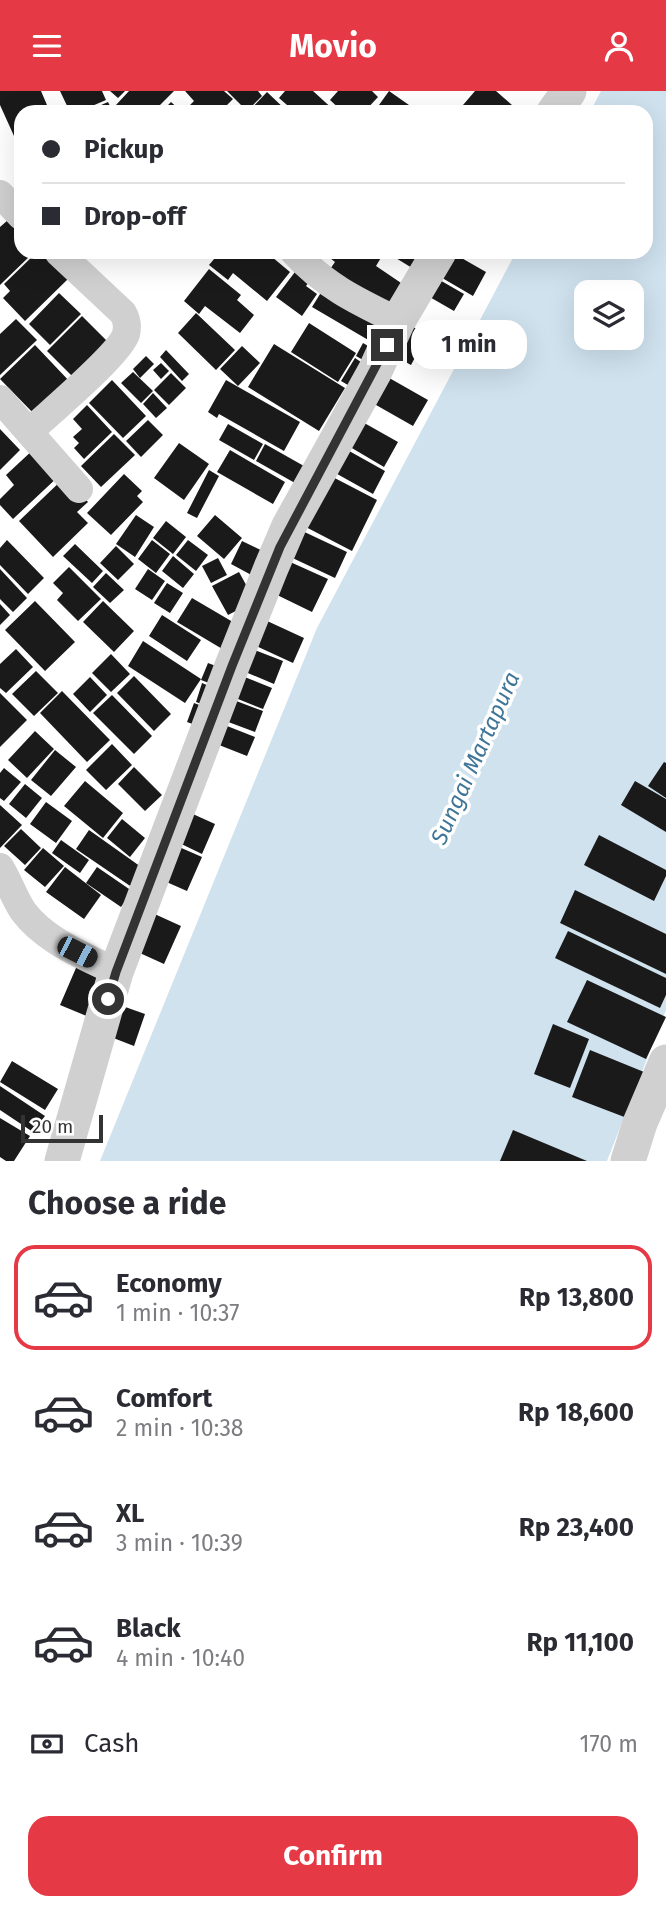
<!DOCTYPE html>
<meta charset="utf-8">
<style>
body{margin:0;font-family:"Fira Sans",sans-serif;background:#f2f2f3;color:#2b2b33;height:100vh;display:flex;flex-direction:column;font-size:26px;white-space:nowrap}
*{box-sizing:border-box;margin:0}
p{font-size:23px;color:#7c7c81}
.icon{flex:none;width:38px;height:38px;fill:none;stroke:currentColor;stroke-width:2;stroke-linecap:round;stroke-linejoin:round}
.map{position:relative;height:1070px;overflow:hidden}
.side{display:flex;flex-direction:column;background:#fff;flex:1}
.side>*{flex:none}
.top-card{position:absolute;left:14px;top:14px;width:639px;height:154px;border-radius:21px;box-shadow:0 7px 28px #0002;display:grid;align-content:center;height:154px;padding:0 28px;background:#fff}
.controls{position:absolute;left:574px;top:189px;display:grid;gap:14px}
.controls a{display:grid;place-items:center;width:70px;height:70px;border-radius:14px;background:#fff;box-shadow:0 7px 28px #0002;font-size:35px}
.scale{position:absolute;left:21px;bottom:18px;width:82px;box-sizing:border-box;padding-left:7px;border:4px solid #333;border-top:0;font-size:19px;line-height:24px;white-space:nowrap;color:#333;-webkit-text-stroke:5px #fff;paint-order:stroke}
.end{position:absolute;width:32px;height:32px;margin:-16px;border:9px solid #333;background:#fff;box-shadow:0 0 0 4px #fff}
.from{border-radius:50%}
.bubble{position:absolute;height:49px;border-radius:21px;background:#fff;box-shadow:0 7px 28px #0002;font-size:23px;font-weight:700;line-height:49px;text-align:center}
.car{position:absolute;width:21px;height:42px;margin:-21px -10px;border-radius:9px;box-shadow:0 0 5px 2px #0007;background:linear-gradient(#222 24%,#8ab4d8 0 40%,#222 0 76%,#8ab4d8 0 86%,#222 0)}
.top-card b{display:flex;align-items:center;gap:24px;height:66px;font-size:26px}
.top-card b+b{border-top:2px solid #e1e1e2}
.top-card i{width:18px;height:18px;background:#2b2b33}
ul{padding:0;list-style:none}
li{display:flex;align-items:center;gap:21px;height:105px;margin:0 14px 10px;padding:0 14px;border:4px solid transparent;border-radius:21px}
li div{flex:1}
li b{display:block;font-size:26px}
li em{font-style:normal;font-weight:700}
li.on{border-color:#e63946}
li>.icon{width:63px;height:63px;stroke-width:1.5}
h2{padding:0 28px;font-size:32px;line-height:84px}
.pay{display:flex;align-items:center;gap:18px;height:77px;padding:0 28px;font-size:26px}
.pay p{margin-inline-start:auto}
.primary-button{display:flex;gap:14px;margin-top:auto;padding:14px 28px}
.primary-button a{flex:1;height:80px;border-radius:21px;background:#e63946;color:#fff;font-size:28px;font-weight:700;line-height:80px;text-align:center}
header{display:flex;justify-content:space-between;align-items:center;height:91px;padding:0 28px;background:#e63946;color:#fff;font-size:32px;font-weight:700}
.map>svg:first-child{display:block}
.water{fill:#cfe2ee;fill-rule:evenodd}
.building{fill:#1a1a1a}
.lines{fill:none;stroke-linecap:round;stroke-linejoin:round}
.minor{stroke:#d0d0d0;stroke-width:28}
.tertiary{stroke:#d0d0d0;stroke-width:35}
.route{stroke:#333;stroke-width:9}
.labels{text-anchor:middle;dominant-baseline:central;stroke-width:7;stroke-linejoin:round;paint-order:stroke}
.water-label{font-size:23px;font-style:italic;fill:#3f7597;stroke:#fff}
</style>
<header><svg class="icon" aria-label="menu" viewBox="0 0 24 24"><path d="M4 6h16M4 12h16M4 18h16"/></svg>Movio<svg class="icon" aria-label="person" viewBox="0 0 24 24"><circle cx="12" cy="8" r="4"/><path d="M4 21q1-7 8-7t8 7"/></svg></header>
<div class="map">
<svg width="666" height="1070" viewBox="0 0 666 1070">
<rect width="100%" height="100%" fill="#fff"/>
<path class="water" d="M 601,0 L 666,0 L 666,919 L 607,1070 L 100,1070 L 317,537 L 516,161 L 646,161 L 646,21 L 590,21 ZM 586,201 L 632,201 L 632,247 L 586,247 Z"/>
<path class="building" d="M 0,0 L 41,0 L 50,21 L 21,21 L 21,42 L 14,45 L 0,14 Z
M 60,0 L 102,0 L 106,9 L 78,21 L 70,21 Z
M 110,0 L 125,0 L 118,7 Z
M 129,0 L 174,0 L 153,21 L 123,21 L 116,14 Z
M 185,0 L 224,0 L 233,8 L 220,21 L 194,21 L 188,16 L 194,10 Z
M 227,0 L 258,0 L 262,5 L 247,20 Z
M 285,0 L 313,0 L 336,21 L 295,21 L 279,7 Z
M 338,0 L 372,0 L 378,6 L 364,21 L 343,21 L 330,9 Z
M 389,0 L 419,21 L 374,21 Z
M 475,0 L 496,0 L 520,21 L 457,21 Z
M 267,1 L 288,21 L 248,21 Z
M 108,11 L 113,21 L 85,21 Z
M 171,11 L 182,21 L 161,21 Z
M 234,14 L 241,21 L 226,21 Z
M 8,129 L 21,143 L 21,161 L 34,161 L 0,194 L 0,136 Z
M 37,161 L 41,161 L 68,188 L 25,230 L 3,207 L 10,200 L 4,193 Z
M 220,161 L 266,161 L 290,181 L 267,210 L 233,182 L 228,189 L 209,174 Z
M 304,161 L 328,161 L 317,173 Z
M 334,161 L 376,161 L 382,165 L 376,175 L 407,196 L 390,222 L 328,181 L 335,171 L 330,167 Z
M 386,161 L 428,161 L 417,180 Z
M 451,161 L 486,181 L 473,205 L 432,181 Z
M 298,177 L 312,187 L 306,195 L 317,203 L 302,225 L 276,206 Z
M 209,178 L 241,204 L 237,209 L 254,224 L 240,242 L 205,215 L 199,223 L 184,210 Z
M 431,184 L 464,203 L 454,220 L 421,201 Z
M 325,195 L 382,229 L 370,250 L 312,216 Z
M 59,202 L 81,223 L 50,254 L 29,233 Z
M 196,222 L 235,259 L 216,279 L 178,242 Z
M 82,225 L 110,253 L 75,288 L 47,260 Z
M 16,228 L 37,249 L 0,284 L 0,243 Z
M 309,232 L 356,262 L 338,291 L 291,261 Z
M 406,232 L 444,253 L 434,271 L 418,261 L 411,274 L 389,262 Z
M 363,252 L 382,263 L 375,276 L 356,265 Z
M 274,253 L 345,297 L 319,340 L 248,296 Z
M 35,254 L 72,293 L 37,326 L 0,288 Z
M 242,255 L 260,272 L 238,295 L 220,278 Z
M 166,259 L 189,283 L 182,290 L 160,266 Z
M 146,265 L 154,273 L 140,287 L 133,278 Z
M 355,267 L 373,279 L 360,301 L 341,290 Z
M 161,272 L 169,280 L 161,288 L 153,279 Z
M 133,281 L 153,300 L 141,312 L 121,292 Z
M 171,282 L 186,297 L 169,314 L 154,299 Z
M 384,284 L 428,309 L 413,335 L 369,310 Z
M 112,289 L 146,325 L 123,347 L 89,312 Z
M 226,289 L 300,331 L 284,360 L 219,323 L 217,327 L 208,321 Z
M 153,302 L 167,317 L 156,327 L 143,313 Z
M 87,314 L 112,341 L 84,368 L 74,357 L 79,352 L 73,346 L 82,338 L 73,328 Z
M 148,329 L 163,344 L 141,366 L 126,350 Z
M 359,329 L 398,351 L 384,376 L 345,353 Z
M 228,333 L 263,353 L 254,369 L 219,349 Z
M 0,338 L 20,359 L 0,379 Z
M 114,343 L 135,364 L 101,396 L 81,375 Z
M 179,352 L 209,373 L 184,409 L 154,387 Z
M 265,353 L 311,379 L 302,396 L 256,370 Z
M 342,356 L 385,380 L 373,403 L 330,379 Z
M 35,357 L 60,384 L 13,428 L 0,414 L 0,408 L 14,394 L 6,384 Z
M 230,359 L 285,391 L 273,413 L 217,381 Z
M 209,379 L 219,385 L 197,427 L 187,422 Z
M 325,382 L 377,409 L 352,460 L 300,433 Z
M 124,383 L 142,400 L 137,405 L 143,411 L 111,444 L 87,422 Z
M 65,386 L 88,411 L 77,421 L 88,432 L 53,466 L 19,430 Z
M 136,424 L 154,436 L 135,466 L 116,453 Z
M 215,424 L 242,447 L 224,468 L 197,445 Z
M 166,430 L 186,446 L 173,463 L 153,447 Z
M 296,437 L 347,461 L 335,487 L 284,463 Z
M 7,449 L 44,487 L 28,503 L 0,474 L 0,457 Z
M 152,449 L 170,463 L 156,482 L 138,468 Z
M 188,449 L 208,464 L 196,480 L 176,464 Z
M 242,450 L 271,464 L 259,488 L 231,473 Z
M 75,453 L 103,480 L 92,492 L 63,465 Z
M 116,455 L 134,473 L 118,489 L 100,472 Z
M 173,465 L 194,483 L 183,497 L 162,480 Z
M 218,467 L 227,484 L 211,492 L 202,475 Z
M 288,470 L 328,488 L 312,521 L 273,502 Z
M 69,476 L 101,508 L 78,530 L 57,509 L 63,502 L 53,492 Z
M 0,478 L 27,507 L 13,521 L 0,508 Z
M 148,478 L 165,490 L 152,509 L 135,498 Z
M 239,481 L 255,510 L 228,524 L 212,495 Z
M 106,482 L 124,499 L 110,512 L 93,496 Z
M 167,492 L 183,502 L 170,522 L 154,512 Z
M 192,507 L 238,534 L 224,559 L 177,531 Z
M 35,510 L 75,551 L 45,580 L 5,539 Z
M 103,510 L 134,540 L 114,561 L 83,531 Z
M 0,513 L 10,524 L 0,534 Z
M 162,524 L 201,549 L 187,570 L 149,545 Z
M 265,529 L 304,547 L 293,572 L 254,554 Z
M 143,550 L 201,588 L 185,612 L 128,575 Z
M 16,558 L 33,576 L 6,602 L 0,597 L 0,573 Z
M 252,558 L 283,570 L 274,593 L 243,580 Z
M 111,563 L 130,583 L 111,601 L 92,582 Z
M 208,572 L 229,580 L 222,597 L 201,589 Z
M 36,580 L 58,602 L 34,625 L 12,603 Z
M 134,585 L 171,623 L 154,640 L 117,602 Z
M 242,585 L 272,597 L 263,618 L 233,606 Z
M 90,586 L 107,604 L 90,621 L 73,603 Z
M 202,592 L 221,600 L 215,618 L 196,611 Z
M 62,600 L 110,649 L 87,671 L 40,622 Z
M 0,602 L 27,629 L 0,656 Z
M 112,604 L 152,645 L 134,663 L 93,622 Z
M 231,608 L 263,620 L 255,641 L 223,629 Z
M 194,612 L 213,619 L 206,638 L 187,631 Z
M 222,633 L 255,646 L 247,665 L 214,652 Z
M 35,640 L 54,658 L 27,687 L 8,669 Z
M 112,653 L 132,674 L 106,699 L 86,679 Z
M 55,659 L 76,676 L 51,705 L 31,689 Z
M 664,671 L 666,672 L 666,707 L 648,695 Z
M 134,676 L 162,704 L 145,720 L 118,693 Z
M 4,677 L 21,691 L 4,710 L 0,707 L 0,682 Z
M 85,690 L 123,722 L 103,747 L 64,715 Z
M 635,690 L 666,708 L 666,741 L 621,714 Z
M 25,693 L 42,707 L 26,727 L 9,713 Z
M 46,711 L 72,730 L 56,752 L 30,733 Z
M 0,714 L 22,734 L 0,757 Z
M 184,719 L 215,733 L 202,763 L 171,748 Z
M 122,728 L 145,747 L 130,766 L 107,747 Z
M 21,738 L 41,757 L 25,774 L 4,755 Z
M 89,739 L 151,783 L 139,801 L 76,758 Z
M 599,744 L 666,779 L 666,785 L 654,810 L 584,774 Z
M 61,749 L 89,769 L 80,782 L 52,762 Z
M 170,752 L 202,766 L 187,800 L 155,786 Z
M 43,757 L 64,775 L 45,796 L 24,779 Z
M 65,776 L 101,804 L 84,828 L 46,801 Z
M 97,776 L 132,800 L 121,816 L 86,792 Z
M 575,799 L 666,843 L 666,883 L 560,832 Z
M 148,820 L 181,835 L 164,873 L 131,858 Z
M 568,840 L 666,887 L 666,904 L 660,917 L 555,867 Z
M 79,870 L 108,883 L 89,926 L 60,914 Z
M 587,889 L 666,926 L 646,968 L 567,931 Z
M 114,912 L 145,923 L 134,955 L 103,943 Z
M 553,933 L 589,948 L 570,997 L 534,983 Z
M 590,959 L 644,981 L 627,1027 L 572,1006 Z
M 12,970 L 58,998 L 45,1019 L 0,991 Z
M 0,995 L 45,1025 L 33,1041 L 0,1019 Z
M 0,1027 L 30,1045 L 14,1070 L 6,1070 L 0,1066 Z
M 513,1039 L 587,1070 L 500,1070 Z"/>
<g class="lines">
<path class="minor" d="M 0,103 L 21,125
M 294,161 C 325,195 357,210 398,230
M 0,308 L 79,398
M 29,341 C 48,323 120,263 126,243 C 128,235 127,229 123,222 L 58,161
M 0,776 C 9,790 14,807 23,820 C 45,850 85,865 116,881"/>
<path class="tertiary" d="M 554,21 L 569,0
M 62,1070 L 116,881 L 232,575 L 271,477 L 289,435 L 375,280 L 398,230 L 439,161
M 628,1070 L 640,1032 L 666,971"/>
</g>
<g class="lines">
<path class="route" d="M 108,908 L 116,881 L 232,575 L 280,456 L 387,254"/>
</g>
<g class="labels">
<g class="water-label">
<text transform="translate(475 667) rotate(-66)">Sungai Martapura</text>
</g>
</g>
</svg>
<div class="controls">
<a><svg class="icon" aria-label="layers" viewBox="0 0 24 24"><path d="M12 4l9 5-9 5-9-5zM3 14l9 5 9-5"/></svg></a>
</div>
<div class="scale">20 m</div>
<i class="end from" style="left:108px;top:908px"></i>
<i class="end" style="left:387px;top:254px"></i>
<div class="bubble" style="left:411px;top:229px;width:116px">1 min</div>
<i class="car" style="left:77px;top:861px;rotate:117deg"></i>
<div class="top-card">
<b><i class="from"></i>Pickup</b>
<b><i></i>Drop-off</b>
</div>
</div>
<section class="side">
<h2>Choose a ride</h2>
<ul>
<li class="on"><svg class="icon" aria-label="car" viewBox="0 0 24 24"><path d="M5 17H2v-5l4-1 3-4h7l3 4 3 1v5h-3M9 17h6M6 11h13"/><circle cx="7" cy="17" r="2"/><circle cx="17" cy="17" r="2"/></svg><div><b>Economy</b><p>1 min · 10:37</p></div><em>Rp 13,800</em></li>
<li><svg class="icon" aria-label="car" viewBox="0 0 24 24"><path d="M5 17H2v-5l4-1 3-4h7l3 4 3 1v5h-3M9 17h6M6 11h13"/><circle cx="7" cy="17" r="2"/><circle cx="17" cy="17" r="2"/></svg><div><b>Comfort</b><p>2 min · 10:38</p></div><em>Rp 18,600</em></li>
<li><svg class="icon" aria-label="car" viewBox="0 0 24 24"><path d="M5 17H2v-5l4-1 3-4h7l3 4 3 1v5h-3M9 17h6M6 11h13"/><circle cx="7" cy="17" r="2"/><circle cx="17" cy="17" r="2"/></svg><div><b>XL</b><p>3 min · 10:39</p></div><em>Rp 23,400</em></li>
<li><svg class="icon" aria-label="car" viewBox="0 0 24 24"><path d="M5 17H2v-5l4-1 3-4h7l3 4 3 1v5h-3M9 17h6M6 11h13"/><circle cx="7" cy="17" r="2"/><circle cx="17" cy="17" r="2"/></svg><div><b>Black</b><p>4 min · 10:40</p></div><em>Rp 11,100</em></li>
</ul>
<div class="pay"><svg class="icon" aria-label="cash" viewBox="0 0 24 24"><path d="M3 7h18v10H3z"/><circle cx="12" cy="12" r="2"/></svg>Cash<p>170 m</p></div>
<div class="primary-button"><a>Confirm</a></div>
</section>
